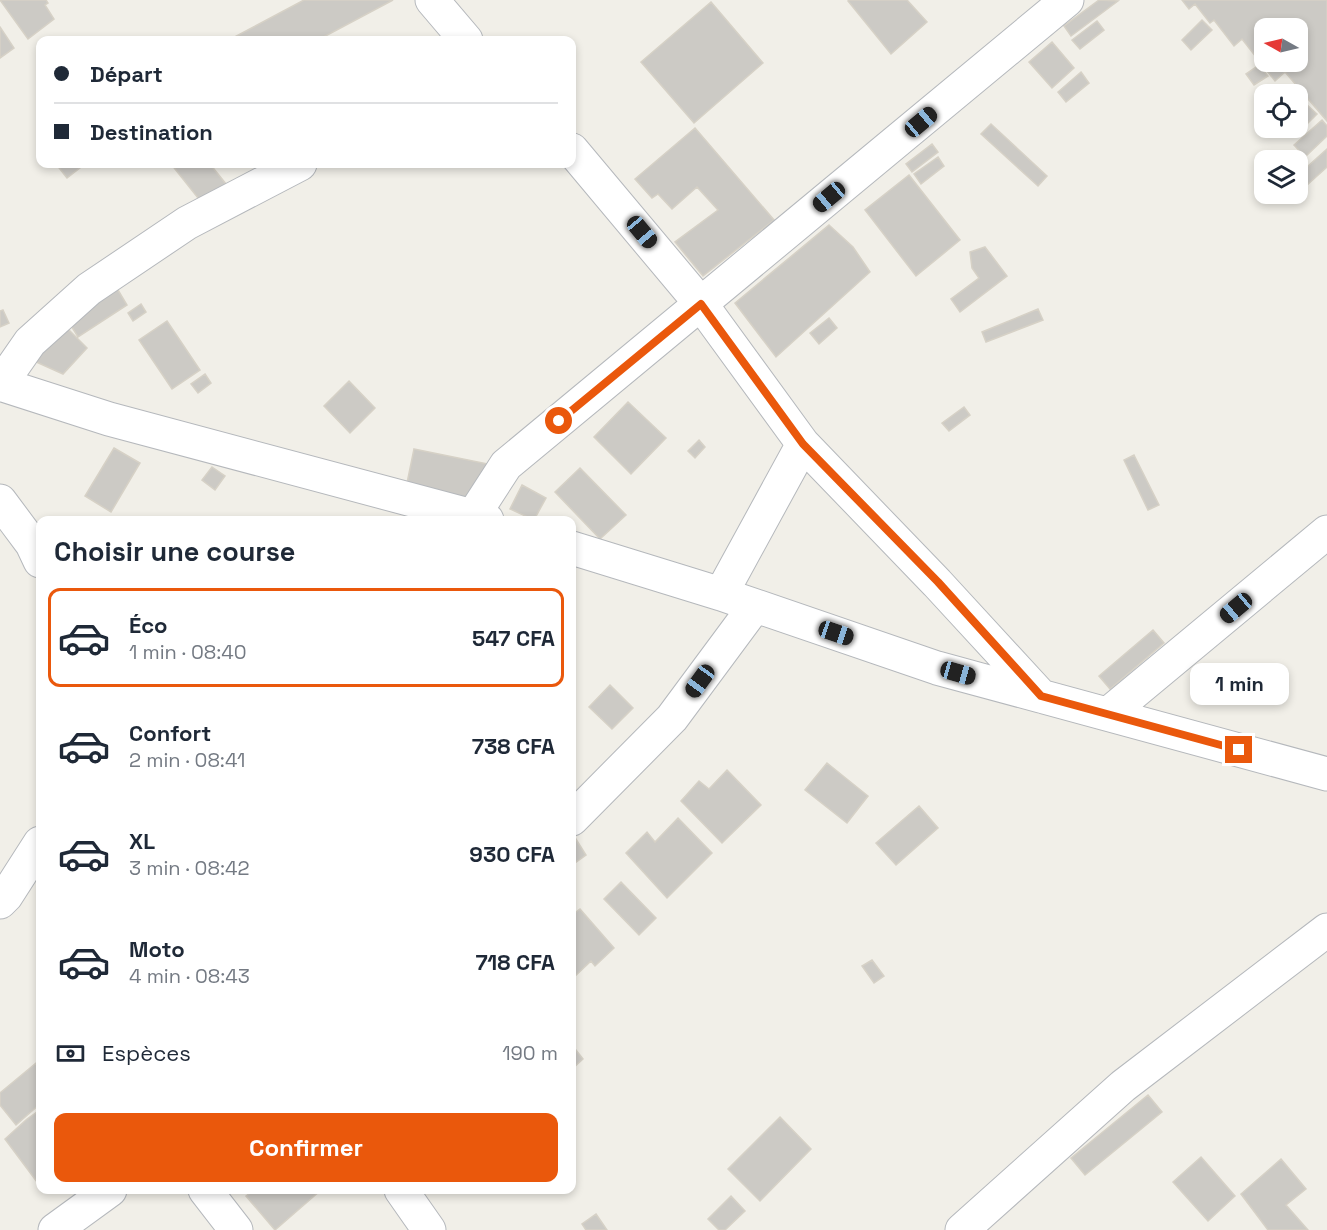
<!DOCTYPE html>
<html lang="fr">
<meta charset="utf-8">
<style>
body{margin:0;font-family:"Space Grotesk",sans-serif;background:#f2f2f3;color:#1f2937;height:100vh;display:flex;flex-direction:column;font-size:22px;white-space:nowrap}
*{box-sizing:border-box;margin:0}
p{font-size:20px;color:#747a83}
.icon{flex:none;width:33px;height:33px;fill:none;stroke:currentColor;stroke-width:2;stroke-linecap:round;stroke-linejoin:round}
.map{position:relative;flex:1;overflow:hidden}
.sheet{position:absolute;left:36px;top:516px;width:540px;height:678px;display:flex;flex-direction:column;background:#fff;border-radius:12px;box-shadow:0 3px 9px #0003}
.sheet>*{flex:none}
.guide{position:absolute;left:36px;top:36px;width:540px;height:132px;border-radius:12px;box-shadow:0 3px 9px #0003;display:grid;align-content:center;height:132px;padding:0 18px;background:#fff}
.needle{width:39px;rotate:278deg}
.controls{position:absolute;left:1254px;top:18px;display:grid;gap:12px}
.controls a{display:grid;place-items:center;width:54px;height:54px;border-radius:12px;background:#fff;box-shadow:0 3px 9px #0003;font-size:30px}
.end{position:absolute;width:27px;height:27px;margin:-14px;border:8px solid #ea580c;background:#fff;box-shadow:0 0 0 3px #fff}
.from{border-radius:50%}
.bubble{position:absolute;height:42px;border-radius:12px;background:#fff;box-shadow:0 3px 9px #0003;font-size:20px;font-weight:700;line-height:42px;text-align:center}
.car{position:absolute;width:18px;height:36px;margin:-18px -9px;border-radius:8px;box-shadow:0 0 4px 2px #0007;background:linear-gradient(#222 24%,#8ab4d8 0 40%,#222 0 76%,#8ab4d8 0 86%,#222 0)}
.guide b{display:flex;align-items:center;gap:21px;height:57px;font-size:22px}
.guide b+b{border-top:2px solid #e0e1e3}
.guide i{width:15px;height:15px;background:#1f2937}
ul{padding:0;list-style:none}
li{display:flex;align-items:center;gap:18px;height:99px;margin:0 12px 9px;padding:0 6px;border:3px solid transparent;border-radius:12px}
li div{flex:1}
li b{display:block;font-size:22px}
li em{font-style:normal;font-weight:700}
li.current{border-color:#ea580c}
li>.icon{width:54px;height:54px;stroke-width:1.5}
h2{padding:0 18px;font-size:27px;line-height:72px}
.pay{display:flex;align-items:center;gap:15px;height:66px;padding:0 18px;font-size:22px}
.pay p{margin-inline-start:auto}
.primary-button{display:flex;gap:12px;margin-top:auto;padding:12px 18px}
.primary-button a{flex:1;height:69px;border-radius:12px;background:#ea580c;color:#fff;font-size:24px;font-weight:700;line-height:69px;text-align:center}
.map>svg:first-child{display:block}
.building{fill:#cccac5;stroke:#d6d1c6;stroke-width:1.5;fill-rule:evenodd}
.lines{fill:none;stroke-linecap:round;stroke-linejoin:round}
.minor-casing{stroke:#b5b8bc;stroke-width:35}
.minor{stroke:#fff;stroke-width:33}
.route{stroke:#ea580c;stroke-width:8}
</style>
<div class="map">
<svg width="1327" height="1230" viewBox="0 0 1327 1230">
<rect width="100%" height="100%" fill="#f1efe8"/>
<path class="building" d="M 0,0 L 46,0 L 48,3 L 45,5 L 54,19 L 28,39 Z
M 304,0 L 393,0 L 318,40 L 229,40 Z
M 850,0 L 907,0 L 927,22 L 891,54 L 848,1 Z
M 1099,0 L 1118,1 L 1071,36 L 1064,26 Z
M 1182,0 L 1327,0 L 1327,121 L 1285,72 L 1275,81 L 1242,39 L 1234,46 L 1214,20 L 1210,23 L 1195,4 L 1189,9 ZM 1264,28 L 1298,28 L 1298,62 L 1264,62 Z
M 711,2 L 763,63 L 694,123 L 641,62 Z
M 1202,20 L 1212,30 L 1191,50 L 1182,40 Z
M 1097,21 L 1104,30 L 1080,49 L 1072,40 Z
M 0,27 L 14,48 L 0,58 Z
M 1052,42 L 1074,68 L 1052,88 L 1029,62 Z
M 1259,65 L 1268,76 L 1254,85 L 1246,74 Z
M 1081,72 L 1089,83 L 1066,102 L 1058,92 Z
M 1291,87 L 1299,96 L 1298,98 L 1298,94 L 1282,94 Z
M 1306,104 L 1317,114 L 1302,129 L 1298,124 L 1298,112 Z
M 1322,120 L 1327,126 L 1327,136 L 1305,157 L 1294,145 Z
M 991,124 L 1047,176 L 1038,186 L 981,134 Z
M 695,128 L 774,220 L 703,276 L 675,242 L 718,210 L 697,187 L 672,209 L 658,194 L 652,198 L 635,179 Z
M 932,144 L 938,152 L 912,172 L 906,164 Z
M 1327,149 L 1327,167 L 1306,186 L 1298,175 Z
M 938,157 L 944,166 L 921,184 L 914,174 Z
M 56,164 L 85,164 L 67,178 Z
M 171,164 L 210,164 L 226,184 L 202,203 Z
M 909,175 L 960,240 L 916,276 L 865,210 Z
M 829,225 L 853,247 L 870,272 L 776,357 L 735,303 Z
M 985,247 L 1007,276 L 960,312 L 951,299 L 979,278 L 972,268 L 970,252 Z
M 115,285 L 127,305 L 78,337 L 65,316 Z
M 141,304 L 146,312 L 133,321 L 128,313 Z
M 1038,309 L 1043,320 L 986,342 L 982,332 Z
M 3,310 L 9,323 L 0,327 L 0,311 Z
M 829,318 L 837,328 L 819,344 L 810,333 Z
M 167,321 L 200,370 L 172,389 L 139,340 Z
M 67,328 L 87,348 L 63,374 L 34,361 Z
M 205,374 L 211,383 L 198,393 L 191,384 Z
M 349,381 L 375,408 L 350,433 L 324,406 Z
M 628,402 L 666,438 L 631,474 L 594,437 Z
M 964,407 L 970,415 L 949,431 L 942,423 Z
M 699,440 L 705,447 L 695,458 L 688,451 Z
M 114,448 L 140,463 L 111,512 L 85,496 Z
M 414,449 L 488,464 L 480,504 L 406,488 Z
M 1134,455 L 1159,505 L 1148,510 L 1124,460 Z
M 212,467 L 225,476 L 215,490 L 202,480 Z
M 580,468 L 626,515 L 600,539 L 555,492 Z
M 522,485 L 546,498 L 534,520 L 510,509 Z
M 1153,630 L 1164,643 L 1110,689 L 1099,676 Z
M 610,685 L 633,708 L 612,729 L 589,707 Z
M 827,763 L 868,796 L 847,823 L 805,790 Z
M 727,770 L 761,805 L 722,843 L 681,801 L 699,781 L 709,789 Z
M 919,806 L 938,828 L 896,865 L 876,843 Z
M 678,818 L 712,853 L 667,898 L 626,853 L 647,832 L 655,842 Z
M 574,836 L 586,855 L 572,865 L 572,837 Z
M 621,882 L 656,918 L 639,935 L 604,899 Z
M 580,909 L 614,948 L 595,966 L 591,961 L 573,978 L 572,915 Z
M 872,960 L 884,976 L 874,983 L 862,966 Z
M 572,1045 L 583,1059 L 572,1069 Z
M 36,1063 L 40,1069 L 40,1104 L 16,1125 L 0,1105 L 0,1093 Z
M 1148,1095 L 1162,1112 L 1085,1175 L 1071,1158 Z
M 40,1110 L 40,1186 L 5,1139 L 27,1119 Z
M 780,1117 L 811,1149 L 760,1201 L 728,1169 Z
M 1201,1157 L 1235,1196 L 1208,1221 L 1173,1182 Z
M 1281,1159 L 1306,1189 L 1286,1205 L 1308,1230 L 1268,1230 L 1241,1194 Z
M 254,1190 L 321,1190 L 275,1230 L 246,1196 Z
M 731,1196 L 745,1211 L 725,1230 L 719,1230 L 708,1219 Z
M 596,1214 L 607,1230 L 586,1230 L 582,1224 Z"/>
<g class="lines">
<defs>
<path id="minor" d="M 432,0 L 466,40
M 572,150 L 701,304 L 803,444 L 937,583 L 1041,696
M 0,384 L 109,419 L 487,520
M 0,385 L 30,342 L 89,289 L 187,223 L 300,164
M 0,501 L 32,544 L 40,561
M 473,516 L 506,465 L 1067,0
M 572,548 L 721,594 L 937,668 L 1327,774
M 721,594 L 803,444
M 1108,714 L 1327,532
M 572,819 L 672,718 L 755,606
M 0,902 L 6,896 L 40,843
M 205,1190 L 236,1230
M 401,1190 L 429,1230
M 55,1230 L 110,1190
M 962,1230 L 1123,1086 L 1327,930"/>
</defs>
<use href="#minor" class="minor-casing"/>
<use href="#minor" class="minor"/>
</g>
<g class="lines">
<path class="route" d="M 559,421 L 701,304 L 803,444 L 938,582 L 1041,696 L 1239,750"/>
</g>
</svg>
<div class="controls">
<a><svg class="needle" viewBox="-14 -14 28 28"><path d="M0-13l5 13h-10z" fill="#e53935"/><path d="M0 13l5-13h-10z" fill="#747a83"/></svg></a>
<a><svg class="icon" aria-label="locate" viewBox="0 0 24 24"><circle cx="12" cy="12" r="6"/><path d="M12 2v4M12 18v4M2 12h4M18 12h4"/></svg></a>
<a><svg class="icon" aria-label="layers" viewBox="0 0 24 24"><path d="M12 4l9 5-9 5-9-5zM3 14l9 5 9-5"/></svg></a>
</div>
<i class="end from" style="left:559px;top:421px"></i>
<i class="end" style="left:1239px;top:750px"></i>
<div class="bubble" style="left:1190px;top:663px;width:99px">1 min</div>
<i class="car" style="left:921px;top:122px;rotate:50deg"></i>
<i class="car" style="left:829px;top:197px;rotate:230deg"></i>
<i class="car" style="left:642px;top:232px;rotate:140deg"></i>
<i class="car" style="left:1236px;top:608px;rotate:230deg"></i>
<i class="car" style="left:836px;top:633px;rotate:109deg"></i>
<i class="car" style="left:958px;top:673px;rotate:106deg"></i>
<i class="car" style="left:700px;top:681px;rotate:216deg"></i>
<div class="guide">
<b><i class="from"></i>Départ</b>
<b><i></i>Destination</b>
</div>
<section class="sheet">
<h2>Choisir une course</h2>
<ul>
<li class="current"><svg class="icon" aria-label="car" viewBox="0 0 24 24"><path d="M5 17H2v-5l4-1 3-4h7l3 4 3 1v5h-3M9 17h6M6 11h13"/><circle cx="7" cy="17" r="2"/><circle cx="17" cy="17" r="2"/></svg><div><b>Éco</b><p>1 min · 08:40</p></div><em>547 CFA</em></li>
<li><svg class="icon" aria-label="car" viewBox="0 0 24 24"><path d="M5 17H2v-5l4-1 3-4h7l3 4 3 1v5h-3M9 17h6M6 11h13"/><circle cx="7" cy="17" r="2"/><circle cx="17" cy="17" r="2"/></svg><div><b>Confort</b><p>2 min · 08:41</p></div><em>738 CFA</em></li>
<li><svg class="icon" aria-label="car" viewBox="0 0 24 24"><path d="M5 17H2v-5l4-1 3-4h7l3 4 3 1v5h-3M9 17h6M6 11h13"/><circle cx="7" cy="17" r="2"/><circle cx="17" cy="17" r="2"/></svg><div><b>XL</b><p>3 min · 08:42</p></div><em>930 CFA</em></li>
<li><svg class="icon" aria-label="car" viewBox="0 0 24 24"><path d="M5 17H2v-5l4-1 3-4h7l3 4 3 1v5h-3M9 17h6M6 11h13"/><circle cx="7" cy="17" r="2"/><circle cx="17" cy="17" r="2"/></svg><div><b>Moto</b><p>4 min · 08:43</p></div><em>718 CFA</em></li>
</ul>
<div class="pay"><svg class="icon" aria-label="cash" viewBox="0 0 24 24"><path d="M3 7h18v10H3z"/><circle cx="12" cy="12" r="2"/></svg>Espèces<p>190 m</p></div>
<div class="primary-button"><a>Confirmer</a></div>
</section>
</div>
